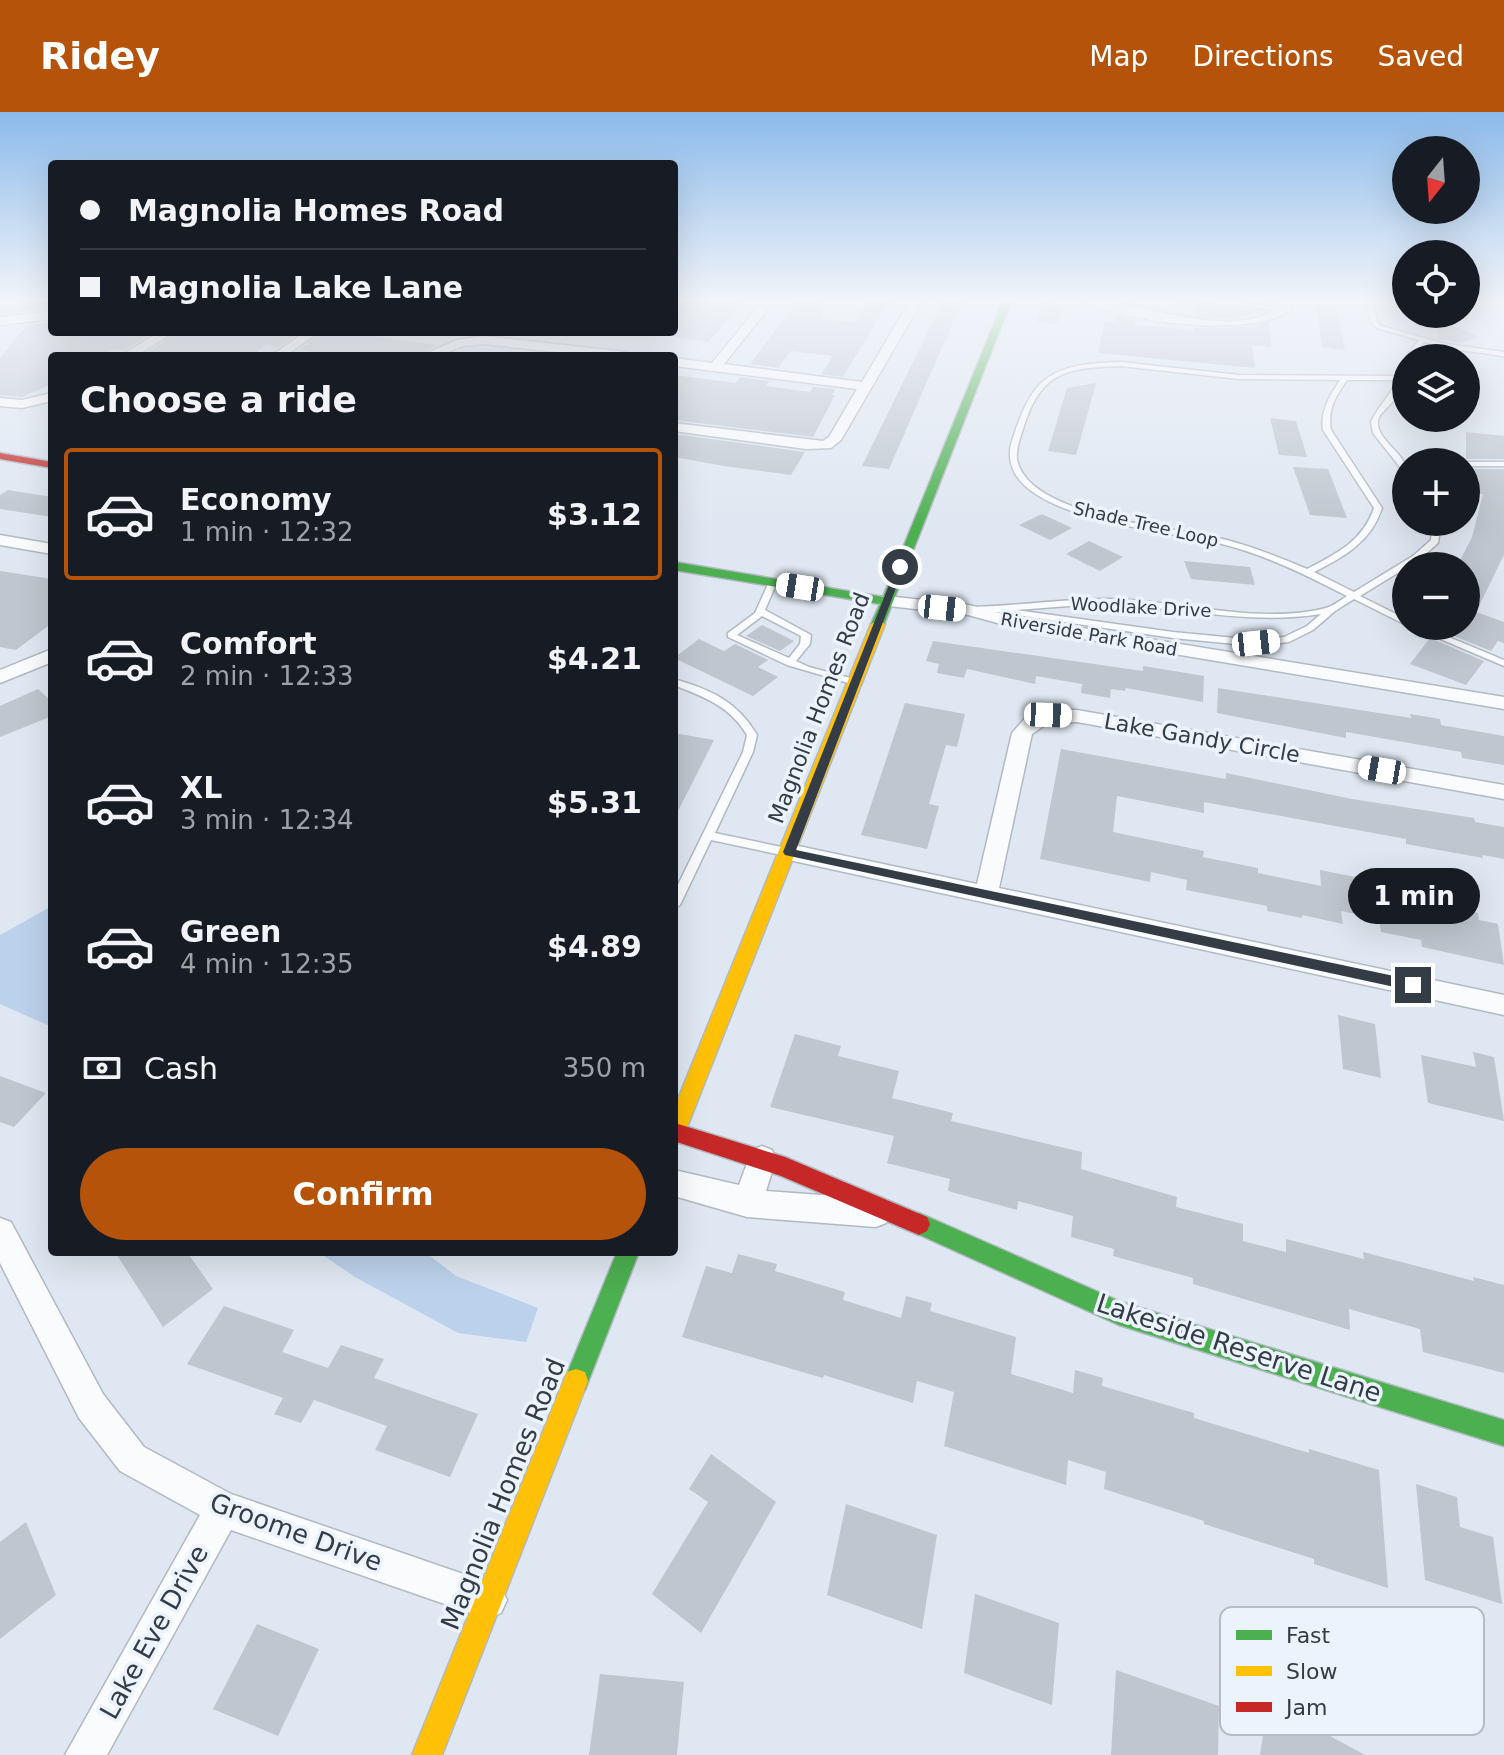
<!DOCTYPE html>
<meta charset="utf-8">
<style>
body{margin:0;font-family:"DejaVu Sans",sans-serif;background:#242831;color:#f1f3f6;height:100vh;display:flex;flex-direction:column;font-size:30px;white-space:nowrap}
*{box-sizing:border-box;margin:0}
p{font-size:26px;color:#9ea1a6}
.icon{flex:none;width:44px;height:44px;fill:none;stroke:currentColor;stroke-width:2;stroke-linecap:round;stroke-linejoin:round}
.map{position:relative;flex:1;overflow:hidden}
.side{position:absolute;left:48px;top:240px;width:630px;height:904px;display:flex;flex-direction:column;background:#171b24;border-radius:8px;box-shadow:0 8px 32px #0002}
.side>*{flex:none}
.banner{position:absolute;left:48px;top:48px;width:630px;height:176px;border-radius:8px;box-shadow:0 8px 32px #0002;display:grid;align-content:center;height:176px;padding:0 32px;background:#171b24}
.needle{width:52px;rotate:197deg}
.buttons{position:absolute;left:1392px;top:24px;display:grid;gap:16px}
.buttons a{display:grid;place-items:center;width:88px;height:88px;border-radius:50%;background:#171b24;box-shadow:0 8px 32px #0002;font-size:40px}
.end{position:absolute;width:36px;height:36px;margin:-18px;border:10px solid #343c45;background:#fff;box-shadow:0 0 0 4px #fff}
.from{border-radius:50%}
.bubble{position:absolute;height:56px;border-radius:28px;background:#171b24;box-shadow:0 8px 32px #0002;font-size:26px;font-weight:600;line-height:56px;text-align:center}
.car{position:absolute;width:24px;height:48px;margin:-24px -12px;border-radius:10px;box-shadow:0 0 6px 2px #0007;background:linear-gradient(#fff 24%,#345 0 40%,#fff 0 76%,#345 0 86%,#fff 0)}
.banner b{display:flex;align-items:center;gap:28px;height:76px;font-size:30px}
.banner b+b{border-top:2px solid #363941}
.banner i{width:20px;height:20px;background:#f1f3f6}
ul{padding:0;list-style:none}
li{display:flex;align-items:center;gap:24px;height:132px;margin:0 16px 12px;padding:0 16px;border:4px solid transparent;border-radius:8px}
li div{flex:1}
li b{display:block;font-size:30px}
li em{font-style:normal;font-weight:600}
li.active{border-color:#b45309}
li>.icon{width:72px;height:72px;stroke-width:1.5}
h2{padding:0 32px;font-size:36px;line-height:96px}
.pay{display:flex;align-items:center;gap:20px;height:88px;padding:0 32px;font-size:30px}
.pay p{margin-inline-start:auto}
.button{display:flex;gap:16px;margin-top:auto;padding:16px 32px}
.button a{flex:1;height:92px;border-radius:48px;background:#b45309;color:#fff;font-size:32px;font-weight:600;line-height:92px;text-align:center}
header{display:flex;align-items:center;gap:48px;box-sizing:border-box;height:112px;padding:0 40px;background:#b45309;color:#fff}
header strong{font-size:38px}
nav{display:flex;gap:44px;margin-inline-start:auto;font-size:28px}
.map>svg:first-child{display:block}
.green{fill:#bcd1eb}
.building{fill:#bfc6cf}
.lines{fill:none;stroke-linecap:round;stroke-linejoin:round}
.lane-casing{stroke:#b2b9c2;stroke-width:3}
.street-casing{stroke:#b2b9c2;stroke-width:3}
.fast-casing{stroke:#b2b9c2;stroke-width:3}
.slow-casing{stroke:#b2b9c2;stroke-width:3}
.jam-casing{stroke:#b2b9c2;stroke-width:3}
.lane{fill:#fafbfd;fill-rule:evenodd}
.street{fill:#fafbfd;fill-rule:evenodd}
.fast{fill:#4caf50;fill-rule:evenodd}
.slow{fill:#ffc107;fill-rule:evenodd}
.jam{fill:#c62828;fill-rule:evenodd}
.route{fill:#343c45}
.labels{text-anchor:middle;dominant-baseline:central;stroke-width:7;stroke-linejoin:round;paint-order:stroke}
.far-street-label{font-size:18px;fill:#343c45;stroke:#ebf3fd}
.street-label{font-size:22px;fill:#343c45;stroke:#ebf3fd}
.near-street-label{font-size:26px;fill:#343c45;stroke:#ebf3fd}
.key{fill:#ebf3fd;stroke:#b4bcc6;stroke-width:2}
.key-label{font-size:22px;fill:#343c45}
</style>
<header>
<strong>Ridey</strong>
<nav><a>Map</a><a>Directions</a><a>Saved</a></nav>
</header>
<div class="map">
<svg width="1504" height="1643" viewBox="0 0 1504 1643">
<rect width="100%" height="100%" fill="#dfe7f2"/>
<path class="green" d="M 52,794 L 52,915 L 0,892 L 0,823 Z
M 318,1140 L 425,1140 L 456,1164 L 538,1196 L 526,1230 L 458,1221 L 355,1165 Z"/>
<path class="building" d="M 674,187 L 744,187 L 709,230 L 674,225 Z
M 799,187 L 821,187 L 823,207 L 854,210 L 869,187 L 890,187 L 843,265 L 821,262 L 833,244 L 791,239 L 778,256 L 750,252 Z
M 944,187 L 963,187 L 889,357 L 862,354 Z
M 52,188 L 52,196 L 0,202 L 0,194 Z
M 1043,191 L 1062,193 L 1057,212 L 1036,210 Z
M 1197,192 L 1263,200 L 1233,206 L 1208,206 L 1195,204 Z
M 1317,195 L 1337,197 L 1345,238 L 1322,235 Z
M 1116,203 L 1135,208 L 1134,212 L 1194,219 L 1194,216 L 1250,215 L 1269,210 L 1271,235 L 1252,233 L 1255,256 L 1098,241 L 1105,209 L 1115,210 Z
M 52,210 L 52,220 L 153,220 L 124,239 L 113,237 L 101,244 L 52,244 L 52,272 L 22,285 L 0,283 L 0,246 L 26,214 L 22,214 Z
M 1450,213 L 1480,225 L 1460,231 L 1439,227 L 1436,218 Z
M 177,220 L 300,220 L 279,235 L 267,233 L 250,244 L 145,242 Z
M 322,220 L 344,220 L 437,233 L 417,244 L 319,244 L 324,241 L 299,238 Z
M 674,263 L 736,271 L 740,265 L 769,269 L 766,274 L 810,280 L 813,275 L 835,277 L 832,283 L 835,283 L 813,325 L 674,308 Z
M 1096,271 L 1076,343 L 1048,339 L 1067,276 Z
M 1270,306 L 1296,309 L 1307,345 L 1279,343 Z
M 1466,320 L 1504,324 L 1504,347 L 1466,347 Z
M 674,322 L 805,340 L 791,363 L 724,354 L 674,345 Z
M 1293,355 L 1328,357 L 1347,406 L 1310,403 Z
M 1466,357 L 1504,357 L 1504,443 L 1476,500 L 1504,510 L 1504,531 L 1498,529 L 1491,539 L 1437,517 L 1440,514 L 1466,514 L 1466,454 L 1457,454 L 1472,425 L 1483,382 L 1466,382 Z
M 8,378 L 52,385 L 52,405 L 0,397 L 0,383 Z
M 1042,402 L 1072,416 L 1050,428 L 1019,413 Z
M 1089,429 L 1123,445 L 1100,459 L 1066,442 Z
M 1184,449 L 1250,455 L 1255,473 L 1191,467 Z
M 0,459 L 52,467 L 52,511 L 16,538 L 0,535 Z
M 762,513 L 794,529 L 780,539 L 746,524 Z
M 1430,526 L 1484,549 L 1466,573 L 1410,552 Z
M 699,527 L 724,539 L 735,532 L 768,548 L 758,555 L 778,565 L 753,584 L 674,546 Z
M 933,529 L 1143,559 L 1143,554 L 1204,564 L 1203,590 L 1126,576 L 1125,579 L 1111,577 L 1110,586 L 1081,581 L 1082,572 L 1036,564 L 1035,572 L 967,557 L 964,566 L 937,561 L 939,552 L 926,549 Z
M 1218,576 L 1411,606 L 1410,602 L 1440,607 L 1441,613 L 1504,624 L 1504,653 L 1462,646 L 1461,640 L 1346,620 L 1346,626 L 1217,601 Z
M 38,577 L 52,590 L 52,604 L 0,625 L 0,594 Z
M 905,591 L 965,602 L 957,635 L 946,633 L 929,692 L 939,694 L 927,737 L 861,723 Z
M 674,621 L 714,628 L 674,707 Z
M 1061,637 L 1226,667 L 1226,661 L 1352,687 L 1474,706 L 1475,710 L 1504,715 L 1504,747 L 1482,743 L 1483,746 L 1406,732 L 1406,727 L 1204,690 L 1204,701 L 1117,684 L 1113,720 L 1204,739 L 1203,745 L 1258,756 L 1258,761 L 1321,774 L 1320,758 L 1391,772 L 1393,784 L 1478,801 L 1479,808 L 1498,812 L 1504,853 L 1422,835 L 1421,828 L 1381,820 L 1379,807 L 1341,799 L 1343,812 L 1302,803 L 1302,806 L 1267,799 L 1267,794 L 1186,778 L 1187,768 L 1151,760 L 1150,770 L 1040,747 Z
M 1338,903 L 1375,912 L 1381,966 L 1343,957 Z
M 795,922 L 841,934 L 838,944 L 899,959 L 892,986 L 953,1001 L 951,1009 L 1082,1040 L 1081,1057 L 1177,1085 L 1176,1095 L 1243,1112 L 1243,1129 L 1286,1140 L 1286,1127 L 1364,1147 L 1363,1140 L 1474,1169 L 1473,1165 L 1504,1173 L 1504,1261 L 1423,1240 L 1420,1217 L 1349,1197 L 1350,1218 L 1193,1172 L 1193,1166 L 1113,1144 L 1114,1137 L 1071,1125 L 1073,1104 L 1018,1089 L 1017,1098 L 948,1079 L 950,1067 L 887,1051 L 894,1024 L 770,995 Z
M 1473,940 L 1494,945 L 1504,1009 L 1428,991 L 1421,943 L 1476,955 Z
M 0,964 L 46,981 L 14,1015 L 0,1010 Z
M 115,1140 L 187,1140 L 213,1177 L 163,1215 Z
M 738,1142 L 777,1152 L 775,1159 L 845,1180 L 843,1188 L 901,1206 L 906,1184 L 932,1191 L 930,1199 L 1016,1225 L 1011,1262 L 1073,1281 L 1075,1258 L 1103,1266 L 1102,1274 L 1194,1301 L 1194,1306 L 1309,1341 L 1309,1337 L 1379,1358 L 1388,1476 L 1314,1452 L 1314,1447 L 1204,1412 L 1204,1409 L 1104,1377 L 1106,1360 L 1068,1348 L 1066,1373 L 944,1334 L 954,1280 L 917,1269 L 913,1291 L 824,1263 L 823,1266 L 682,1225 L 706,1154 L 732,1161 Z
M 224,1194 L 294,1218 L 282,1240 L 328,1256 L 341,1233 L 384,1247 L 374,1266 L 478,1302 L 450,1365 L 375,1338 L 387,1314 L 314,1288 L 301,1311 L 274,1302 L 283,1286 L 187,1252 Z
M 711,1342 L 776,1390 L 701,1521 L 652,1482 L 708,1390 L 689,1377 Z
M 1416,1372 L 1457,1385 L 1460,1415 L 1493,1425 L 1502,1492 L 1425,1468 Z
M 846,1392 L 937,1423 L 922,1517 L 827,1483 Z
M 26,1410 L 56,1483 L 0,1527 L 0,1430 Z
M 975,1482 L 1059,1511 L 1052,1593 L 964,1561 Z
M 257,1512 L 319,1537 L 278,1624 L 213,1597 Z
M 1116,1558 L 1219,1594 L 1218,1643 L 1111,1643 Z
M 600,1562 L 684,1570 L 677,1643 L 589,1643 Z
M 1268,1590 L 1365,1643 L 1260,1643 Z"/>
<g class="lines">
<defs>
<path id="lane" d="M 1175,187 L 1226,189 L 1224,187 L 1232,187 L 1238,190 L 1288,197 L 1285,199 Z
M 1365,187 L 1371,187 L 1377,209 L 1381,214 L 1446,232 L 1504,240 L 1504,244 L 1445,236 L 1424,230 L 1411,246 L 1406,247 L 1406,245 L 1419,228 L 1377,216 L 1371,210 Z
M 1120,250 L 1239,263 L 1398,264 L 1403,253 L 1406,251 L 1406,266 C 1401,272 1399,282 1393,289 C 1389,295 1379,301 1378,309 C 1376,329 1406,340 1406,359 L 1403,359 L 1373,321 L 1371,310 C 1378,294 1389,286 1397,268 L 1347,268 C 1336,284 1327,298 1331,318 L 1382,396 C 1371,430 1344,445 1314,460 L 1354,480 L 1413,444 L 1431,428 L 1433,410 L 1441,410 L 1438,431 L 1419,448 L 1360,484 L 1406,507 L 1406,513 L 1354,487 L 1335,499 L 1313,518 L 1289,530 L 1256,534 L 1173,526 L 995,500 L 969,500 L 969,496 L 972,495 C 1019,494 1066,486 1113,487 C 1179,489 1262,513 1326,496 C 1333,494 1341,488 1347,484 C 1306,463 1264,442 1218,431 C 1173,419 1012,408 1010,344 C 1009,336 1012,328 1015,320 C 1020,305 1026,289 1036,277 C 1055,252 1092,251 1120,250 ZM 1120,254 L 1239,267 L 1340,268 C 1330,284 1320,298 1323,318 L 1374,396 C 1363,429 1336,442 1307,457 C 1277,444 1246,432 1214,425 C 1169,415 1027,404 1017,347 C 1016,337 1020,327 1023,317 C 1027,304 1032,290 1041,279 C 1059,255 1093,255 1120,254 ZM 1096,492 C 1171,493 1246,514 1321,502 L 1307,514 L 1284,525 L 1256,528 L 1173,520 L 1016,498 Z
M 1465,350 L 1504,350 L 1504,354 L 1466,354 Z
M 773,467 L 777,470 L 765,498 L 811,523 L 810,532 L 796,549 L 809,555 L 858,568 L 858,572 L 855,573 L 787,553 L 728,525 L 728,521 L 755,501 L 769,470 ZM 762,504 L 801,524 L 800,532 L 789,546 L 737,523 Z
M 1410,514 L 1422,514 L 1504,548 L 1504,554 Z
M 674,567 C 711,578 737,589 757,623 L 753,640 L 715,721 L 786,736 L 792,740 L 786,744 L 711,728 L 680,793 L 674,797 L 674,781 L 743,640 L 747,623 C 730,594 704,585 674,573 Z"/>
<path id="street" d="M 911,187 L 923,187 L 841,328 L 831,336 L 806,337 L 674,319 L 674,311 L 823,329 L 829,325 L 857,277 L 674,254 L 674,246 L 712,251 L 757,196 L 761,195 L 767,198 L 724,252 L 862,270 Z
M 1081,187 C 1141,187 1224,231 1279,196 L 1278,187 L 1290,187 L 1291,197 C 1258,228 1117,210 1081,187 Z
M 52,199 L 52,207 L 0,213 L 0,205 Z
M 159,220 L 174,220 L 136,244 L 121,244 Z
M 305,220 L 319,220 L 285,244 L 271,244 Z
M 484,224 L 626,240 L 632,244 L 593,244 L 484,232 L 463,234 L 438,244 L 420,244 L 457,228 Z
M 52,281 L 52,289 L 22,296 L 0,294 L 0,286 L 22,288 Z
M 0,423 L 52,432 L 52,442 L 0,433 Z
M 886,484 L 969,493 L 1014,505 L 1504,585 L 1504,597 L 1012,515 L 968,503 L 880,493 L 877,489 L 880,485 Z
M 52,537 L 52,550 L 0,571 L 0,558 Z
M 1046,598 L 1077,598 L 1504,673 L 1504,687 L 1077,610 L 1048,611 L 1032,622 L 999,776 L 1504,883 L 1504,903 L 789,748 L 781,746 L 778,740 L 781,734 L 789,732 L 977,772 L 1012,621 L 1026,605 Z
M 762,1034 L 772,1038 L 776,1047 L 766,1079 L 876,1087 L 886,1091 L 891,1101 L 886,1111 L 876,1115 L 747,1105 L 674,1084 L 674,1058 L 739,1073 L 752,1038 Z
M 0,1106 L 11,1110 L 103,1282 L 144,1335 L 231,1382 L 501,1475 L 507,1488 L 501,1501 L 488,1507 L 231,1418 L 107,1643 L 65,1643 L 200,1403 L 120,1359 L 79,1306 L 0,1151 Z"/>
<path id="fast" d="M 1004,187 L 1012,187 L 883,515 L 873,515 L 871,512 L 880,492 L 674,458 L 674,450 L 883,485 Z
M 919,1101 L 1121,1190 L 1504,1308 L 1504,1334 L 1119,1213 L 911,1119 L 908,1112 L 911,1105 Z
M 617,1140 L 639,1140 L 585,1278 L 576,1281 L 567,1278 L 564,1269 Z"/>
<path id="slow" d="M 878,508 L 885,512 L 684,1023 L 681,1030 L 674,1032 L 674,997 L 871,512 Z
M 576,1257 L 585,1260 L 588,1269 L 442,1643 L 412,1643 L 567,1260 Z"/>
<path id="jam" d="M 0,341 L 52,350 L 52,356 L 0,347 Z
M 675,1011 L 785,1045 L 927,1105 L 930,1112 L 927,1119 L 919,1123 L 781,1064 L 674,1029 Z"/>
</defs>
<use href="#lane" class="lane-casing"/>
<use href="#street" class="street-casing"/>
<use href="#fast" class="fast-casing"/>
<use href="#slow" class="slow-casing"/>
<use href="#jam" class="jam-casing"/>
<use href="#lane" class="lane"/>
<use href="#street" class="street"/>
<use href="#fast" class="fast"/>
<use href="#slow" class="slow"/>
<use href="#jam" class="jam"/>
</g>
<linearGradient id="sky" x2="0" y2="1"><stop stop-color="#8bbaea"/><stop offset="0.45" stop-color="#f1f4f9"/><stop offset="1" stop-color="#f1f4f9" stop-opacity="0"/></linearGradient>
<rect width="1504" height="417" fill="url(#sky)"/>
<path class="route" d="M 897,453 L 904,455 L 796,738 L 1413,868 L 1417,870 L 1417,877 L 1413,879 L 785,743 L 783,740 Z"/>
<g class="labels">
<g class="far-street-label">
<text transform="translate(1146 412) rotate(13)">Shade Tree Loop</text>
<text transform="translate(1141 495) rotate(3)">Woodlake Drive</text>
<text transform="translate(1089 522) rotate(10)">Riverside Park Road</text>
</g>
<g class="street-label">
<text transform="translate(819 596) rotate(-69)">Magnolia Homes Road</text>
<text transform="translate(1202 626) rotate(10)">Lake Gandy Circle</text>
</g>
<g class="near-street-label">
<text transform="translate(1239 1236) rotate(18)">Lakeside Reserve Lane</text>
<text transform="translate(503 1382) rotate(-68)">Magnolia Homes Road</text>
<text transform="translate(296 1420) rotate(20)">Groome Drive</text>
<text transform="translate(154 1520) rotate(-61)">Lake Eve Drive</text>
</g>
</g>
<rect x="1220" y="1495" width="264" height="128" rx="12" class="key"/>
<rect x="1236" y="1518" width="36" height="10" fill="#4caf50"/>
<rect x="1236" y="1554" width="36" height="10" fill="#ffc107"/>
<rect x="1236" y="1590" width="36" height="10" fill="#c62828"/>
<g class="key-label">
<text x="1286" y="1531">Fast</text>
<text x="1286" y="1567">Slow</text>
<text x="1286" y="1603">Jam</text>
</g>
</svg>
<div class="buttons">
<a><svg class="needle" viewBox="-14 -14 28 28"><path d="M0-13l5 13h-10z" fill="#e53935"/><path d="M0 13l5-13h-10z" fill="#9ea1a6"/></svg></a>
<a><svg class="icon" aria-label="locate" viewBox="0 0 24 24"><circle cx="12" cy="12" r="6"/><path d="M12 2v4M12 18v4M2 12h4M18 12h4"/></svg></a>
<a><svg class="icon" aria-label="layers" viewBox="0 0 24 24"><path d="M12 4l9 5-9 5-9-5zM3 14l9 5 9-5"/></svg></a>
<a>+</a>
<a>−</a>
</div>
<i class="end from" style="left:900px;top:455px"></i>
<i class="end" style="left:1413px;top:873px"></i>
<div class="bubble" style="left:1348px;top:756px;width:132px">1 min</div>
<i class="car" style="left:800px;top:475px;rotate:279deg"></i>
<i class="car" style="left:942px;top:496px;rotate:96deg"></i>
<i class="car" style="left:1256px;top:531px;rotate:84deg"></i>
<i class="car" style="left:1048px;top:603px;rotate:92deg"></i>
<i class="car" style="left:1382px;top:658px;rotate:280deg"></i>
<div class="banner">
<b><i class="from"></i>Magnolia Homes Road</b>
<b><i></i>Magnolia Lake Lane</b>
</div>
<section class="side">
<h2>Choose a ride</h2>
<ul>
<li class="active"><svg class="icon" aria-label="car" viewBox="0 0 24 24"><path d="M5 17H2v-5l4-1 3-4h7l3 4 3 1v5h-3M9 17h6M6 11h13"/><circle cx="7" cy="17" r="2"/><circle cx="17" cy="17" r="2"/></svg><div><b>Economy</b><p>1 min · 12:32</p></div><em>$3.12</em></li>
<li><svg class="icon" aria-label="car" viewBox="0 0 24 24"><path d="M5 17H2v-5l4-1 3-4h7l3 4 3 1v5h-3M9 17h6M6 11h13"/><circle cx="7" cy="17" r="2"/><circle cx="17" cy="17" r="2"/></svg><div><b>Comfort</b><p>2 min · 12:33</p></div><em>$4.21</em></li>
<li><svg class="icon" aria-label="car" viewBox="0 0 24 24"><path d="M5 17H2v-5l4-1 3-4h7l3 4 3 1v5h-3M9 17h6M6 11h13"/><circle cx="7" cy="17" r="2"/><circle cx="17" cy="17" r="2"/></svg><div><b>XL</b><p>3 min · 12:34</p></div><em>$5.31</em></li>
<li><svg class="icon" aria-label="car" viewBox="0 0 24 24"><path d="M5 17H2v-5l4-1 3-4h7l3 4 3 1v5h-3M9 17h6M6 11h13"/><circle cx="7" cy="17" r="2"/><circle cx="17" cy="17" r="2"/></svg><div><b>Green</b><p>4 min · 12:35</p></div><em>$4.89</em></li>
</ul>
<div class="pay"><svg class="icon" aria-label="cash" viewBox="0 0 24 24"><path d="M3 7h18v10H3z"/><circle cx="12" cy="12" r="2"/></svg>Cash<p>350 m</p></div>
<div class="button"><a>Confirm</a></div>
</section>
</div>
